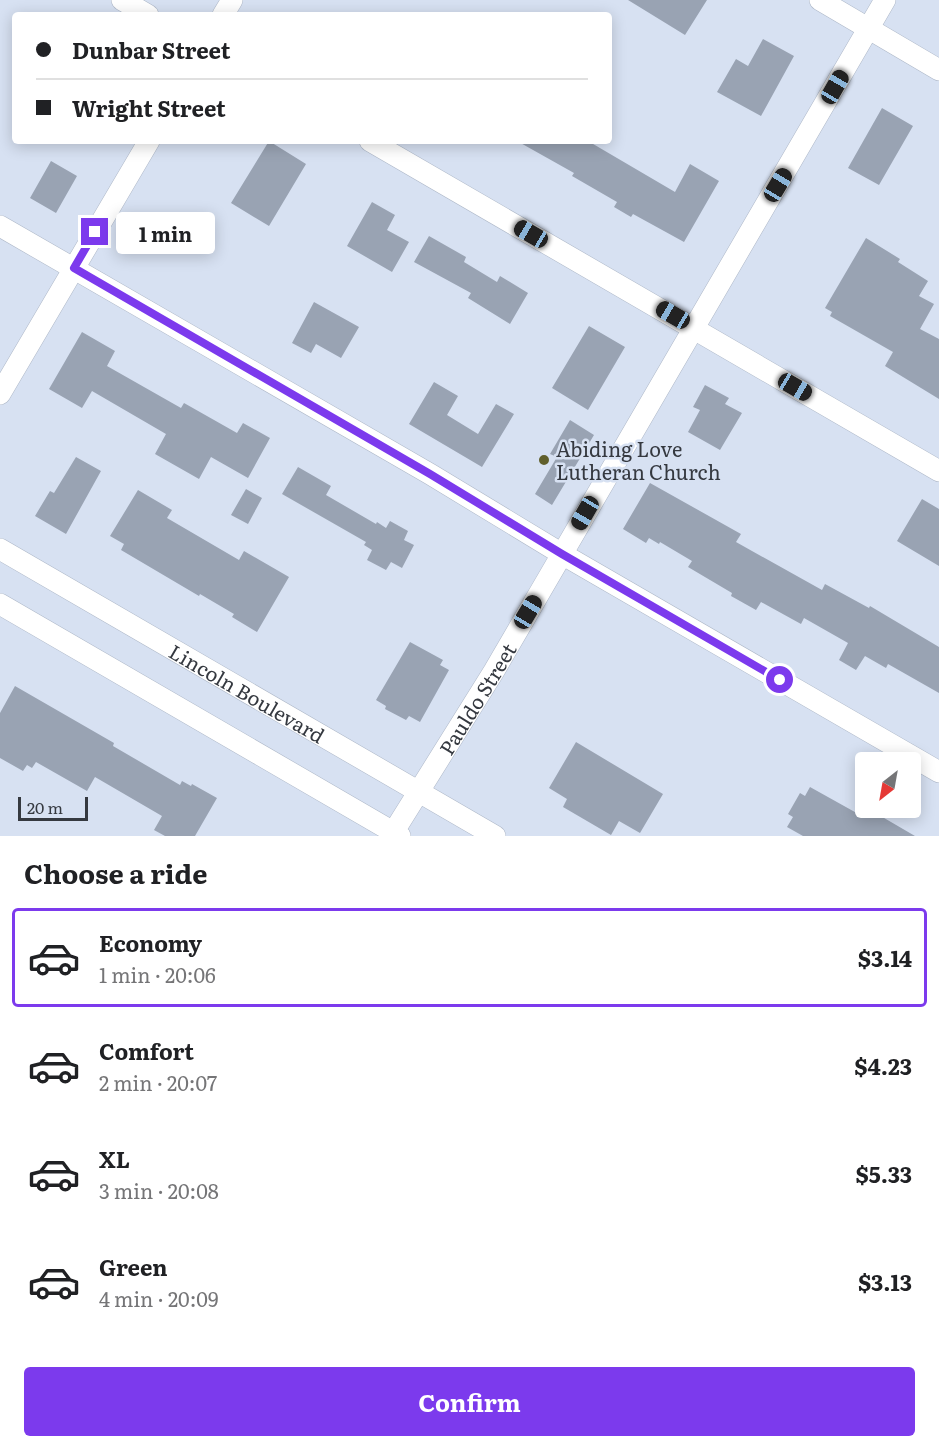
<!DOCTYPE html>
<meta charset="utf-8">
<style>
body{margin:0;font-family:Literata,serif;background:#f6f6f6;color:#202124;height:100vh;display:flex;flex-direction:column;font-size:22px;white-space:nowrap}
*{box-sizing:border-box;margin:0}
p{font-size:20px;color:#757577}
.icon{flex:none;width:33px;height:33px;fill:none;stroke:currentColor;stroke-width:2;stroke-linecap:round;stroke-linejoin:round}
.map{position:relative;height:836px;overflow:hidden}
.sheet{display:flex;flex-direction:column;background:#fff;flex:1}
.sheet>*{flex:none}
.top-card{position:absolute;left:12px;top:12px;width:600px;height:132px;border-radius:6px;box-shadow:0 3px 15px #0003;display:grid;align-content:center;height:132px;padding:0 24px;background:#fff}
.needle{width:39px;rotate:211deg}
.fabs{position:absolute;left:855px;top:752px;display:grid;gap:12px}
.fabs a{display:grid;place-items:center;width:66px;height:66px;border-radius:6px;background:#fff;box-shadow:0 3px 15px #0003;font-size:30px}
.scale{position:absolute;left:18px;bottom:15px;width:70px;box-sizing:border-box;padding-left:6px;border:3px solid #353940;border-top:0;font-size:16px;line-height:21px;white-space:nowrap;color:#353940;-webkit-text-stroke:4px #d7e1f2;paint-order:stroke}
.end{position:absolute;width:27px;height:27px;margin:-14px;border:8px solid #7c3aed;background:#fff;box-shadow:0 0 0 3px #fff}
.from{border-radius:50%}
.bubble{position:absolute;height:42px;border-radius:6px;background:#fff;box-shadow:0 3px 15px #0003;font-size:20px;font-weight:700;line-height:42px;text-align:center}
.car{position:absolute;width:18px;height:36px;margin:-18px -9px;border-radius:8px;box-shadow:0 0 4px 2px #0007;background:linear-gradient(#222 24%,#8ab4d8 0 40%,#222 0 76%,#8ab4d8 0 86%,#222 0)}
.top-card b{display:flex;align-items:center;gap:21px;height:57px;font-size:22px}
.top-card b+b{border-top:2px solid #e0e0e0}
.top-card i{width:15px;height:15px;background:#202124}
ul{padding:0;list-style:none}
li{display:flex;align-items:center;gap:18px;height:99px;margin:0 12px 9px;padding:0 12px;border:3px solid transparent;border-radius:6px}
li div{flex:1}
li b{display:block;font-size:22px}
li em{font-style:normal;font-weight:700}
li.on{border-color:#7c3aed}
li>.icon{width:54px;height:54px;stroke-width:1.5}
h2{padding:0 24px;font-size:27px;line-height:72px}
.action{display:flex;gap:12px;margin-top:auto;padding:12px 24px}
.action a{flex:1;height:69px;border-radius:6px;background:#7c3aed;color:#fff;font-size:24px;font-weight:700;line-height:69px;text-align:center}
.map>svg:first-child{display:block}
.building{fill:#99a3b3}
.lines{fill:none;stroke-linecap:round;stroke-linejoin:round}
.street-casing{stroke:#aeb8c8;stroke-width:22}
.street{stroke:#fff;stroke-width:21}
.route{stroke:#7c3aed;stroke-width:8}
.poi-dot{fill:#605f2c;stroke:#d7e1f2;stroke-width:2}
.labels{text-anchor:middle;dominant-baseline:central;stroke-width:5;stroke-linejoin:round;paint-order:stroke}
.poi-label{font-size:20px;fill:#353940;stroke:#d7e1f2;text-anchor:start}
.street-label{font-size:20px;fill:#353940;stroke:#d7e1f2}
</style>
<div class="map">
<svg width="939" height="836" viewBox="0 0 939 836">
<rect width="100%" height="100%" fill="#d7e1f2"/>
<path class="building" d="M 628,0 L 707,0 L 685,35 Z
M 763,39 L 794,56 L 761,116 L 717,92 L 736,59 L 748,66 Z
M 882,108 L 913,126 L 879,185 L 848,168 Z
M 269,141 L 306,164 L 269,226 L 231,203 Z
M 517,141 L 588,141 L 675,192 L 690,164 L 719,181 L 684,242 L 633,214 L 631,217 L 614,207 L 617,202 L 572,176 L 574,173 Z
M 51,161 L 77,176 L 56,213 L 30,198 Z
M 372,202 L 395,215 L 387,230 L 409,242 L 392,272 L 347,246 Z
M 429,236 L 466,257 L 464,262 L 497,282 L 500,276 L 528,293 L 510,324 L 468,298 L 471,293 L 414,262 Z
M 866,238 L 900,259 L 898,262 L 928,281 L 919,296 L 934,304 L 920,329 L 939,339 L 939,399 L 885,366 L 893,352 L 830,316 L 832,312 L 825,308 Z
M 314,302 L 359,327 L 341,358 L 316,344 L 311,353 L 292,343 Z
M 589,326 L 625,347 L 588,410 L 552,388 Z
M 82,332 L 115,351 L 107,366 L 181,408 L 184,403 L 237,433 L 243,423 L 270,438 L 248,478 L 211,457 L 199,479 L 155,454 L 166,434 L 92,391 L 82,408 L 49,389 Z
M 434,382 L 458,396 L 447,415 L 478,434 L 496,404 L 514,414 L 482,467 L 409,424 Z
M 705,385 L 729,398 L 725,404 L 742,413 L 720,450 L 688,432 L 700,410 L 693,407 Z
M 570,420 L 594,435 L 552,505 L 535,494 L 557,457 L 550,454 Z
M 76,457 L 101,471 L 66,534 L 35,516 L 50,491 L 54,493 Z
M 298,467 L 331,486 L 326,495 L 376,524 L 377,522 L 386,528 L 390,521 L 408,531 L 404,540 L 414,545 L 402,568 L 391,562 L 386,570 L 367,560 L 372,550 L 364,545 L 366,542 L 282,494 Z
M 650,483 L 741,534 L 736,542 L 822,590 L 825,584 L 869,608 L 870,606 L 939,647 L 939,693 L 888,664 L 886,668 L 865,656 L 856,670 L 839,660 L 848,643 L 804,618 L 801,624 L 761,602 L 756,610 L 731,596 L 732,593 L 688,567 L 692,561 L 660,542 L 659,544 L 649,538 L 646,543 L 623,529 Z
M 246,489 L 262,498 L 248,524 L 231,515 Z
M 138,490 L 172,510 L 167,518 L 239,560 L 244,551 L 289,577 L 257,632 L 232,617 L 234,614 L 200,594 L 199,596 L 121,550 L 124,544 L 110,536 Z
M 922,499 L 939,509 L 939,566 L 897,541 Z
M 410,642 L 443,660 L 440,665 L 449,670 L 420,722 L 409,716 L 406,720 L 385,709 L 386,706 L 376,700 Z
M 15,686 L 114,743 L 113,746 L 180,785 L 182,781 L 191,786 L 192,784 L 217,798 L 195,836 L 165,836 L 154,830 L 162,816 L 95,777 L 87,791 L 36,762 L 32,768 L 27,765 L 23,771 L 0,758 L 0,713 Z
M 576,742 L 663,794 L 640,833 L 619,821 L 611,835 L 563,807 L 567,799 L 549,788 Z
M 810,787 L 862,816 L 867,808 L 915,836 L 803,836 L 787,827 L 793,817 L 788,814 L 800,793 L 805,796 Z"/>
<g class="lines">
<defs>
<g id="street">
<path d="M 122,0 L 148,15"/>
<path d="M 820,0 L 939,70"/>
<path d="M 223,15 L 232,0"/>
<path d="M 370,141 L 939,471"/>
<path d="M 0,226 L 430,474 L 562,554 L 939,772"/>
<path d="M 0,394 L 149,141"/>
<path id="s1" d="M 0,549 L 495,836"/>
<path d="M 0,604 L 400,836"/>
<path id="s2" d="M 391,836 L 494,671 L 885,0"/>
</g>
</defs>
<use href="#street" class="street-casing"/>
<use href="#street" class="street"/>
</g>
<g class="lines">
<path class="route" d="M 95,232 L 74,268 L 430,474 L 562,554 L 780,680"/>
</g>
<circle class="poi-dot" cx="544" cy="460" r="6"/>
<g class="labels">
<g class="poi-label">
<text x="556" y="448">Abiding Love<tspan x="556" dy="23">Lutheran Church</tspan></text>
</g>
<g class="street-label">
<text stroke="none"><textPath href="#s1" startOffset="286">Lincoln Boulevard</textPath></text>
<text stroke="none"><textPath href="#s2" startOffset="162">Pauldo Street</textPath></text>
</g>
</g>
</svg>
<div class="fabs">
<a><svg class="needle" viewBox="-14 -14 28 28"><path d="M0-13l5 13h-10z" fill="#e53935"/><path d="M0 13l5-13h-10z" fill="#757577"/></svg></a>
</div>
<div class="scale">20 m</div>
<i class="end from" style="left:780px;top:680px"></i>
<i class="end" style="left:95px;top:232px"></i>
<div class="bubble" style="left:116px;top:212px;width:99px">1 min</div>
<i class="car" style="left:835px;top:87px;rotate:30deg"></i>
<i class="car" style="left:778px;top:185px;rotate:31deg"></i>
<i class="car" style="left:531px;top:234px;rotate:300deg"></i>
<i class="car" style="left:673px;top:315px;rotate:300deg"></i>
<i class="car" style="left:795px;top:387px;rotate:120deg"></i>
<i class="car" style="left:585px;top:513px;rotate:210deg"></i>
<i class="car" style="left:528px;top:612px;rotate:31deg"></i>
<div class="top-card">
<b><i class="from"></i>Dunbar Street</b>
<b><i></i>Wright Street</b>
</div>
</div>
<section class="sheet">
<h2>Choose a ride</h2>
<ul>
<li class="on"><svg class="icon" aria-label="car" viewBox="0 0 24 24"><path d="M5 17H2v-5l4-1 3-4h7l3 4 3 1v5h-3M9 17h6M6 11h13"/><circle cx="7" cy="17" r="2"/><circle cx="17" cy="17" r="2"/></svg><div><b>Economy</b><p>1 min · 20:06</p></div><em>$3.14</em></li>
<li><svg class="icon" aria-label="car" viewBox="0 0 24 24"><path d="M5 17H2v-5l4-1 3-4h7l3 4 3 1v5h-3M9 17h6M6 11h13"/><circle cx="7" cy="17" r="2"/><circle cx="17" cy="17" r="2"/></svg><div><b>Comfort</b><p>2 min · 20:07</p></div><em>$4.23</em></li>
<li><svg class="icon" aria-label="car" viewBox="0 0 24 24"><path d="M5 17H2v-5l4-1 3-4h7l3 4 3 1v5h-3M9 17h6M6 11h13"/><circle cx="7" cy="17" r="2"/><circle cx="17" cy="17" r="2"/></svg><div><b>XL</b><p>3 min · 20:08</p></div><em>$5.33</em></li>
<li><svg class="icon" aria-label="car" viewBox="0 0 24 24"><path d="M5 17H2v-5l4-1 3-4h7l3 4 3 1v5h-3M9 17h6M6 11h13"/><circle cx="7" cy="17" r="2"/><circle cx="17" cy="17" r="2"/></svg><div><b>Green</b><p>4 min · 20:09</p></div><em>$3.13</em></li>
</ul>
<div class="action"><a>Confirm</a></div>
</section>
